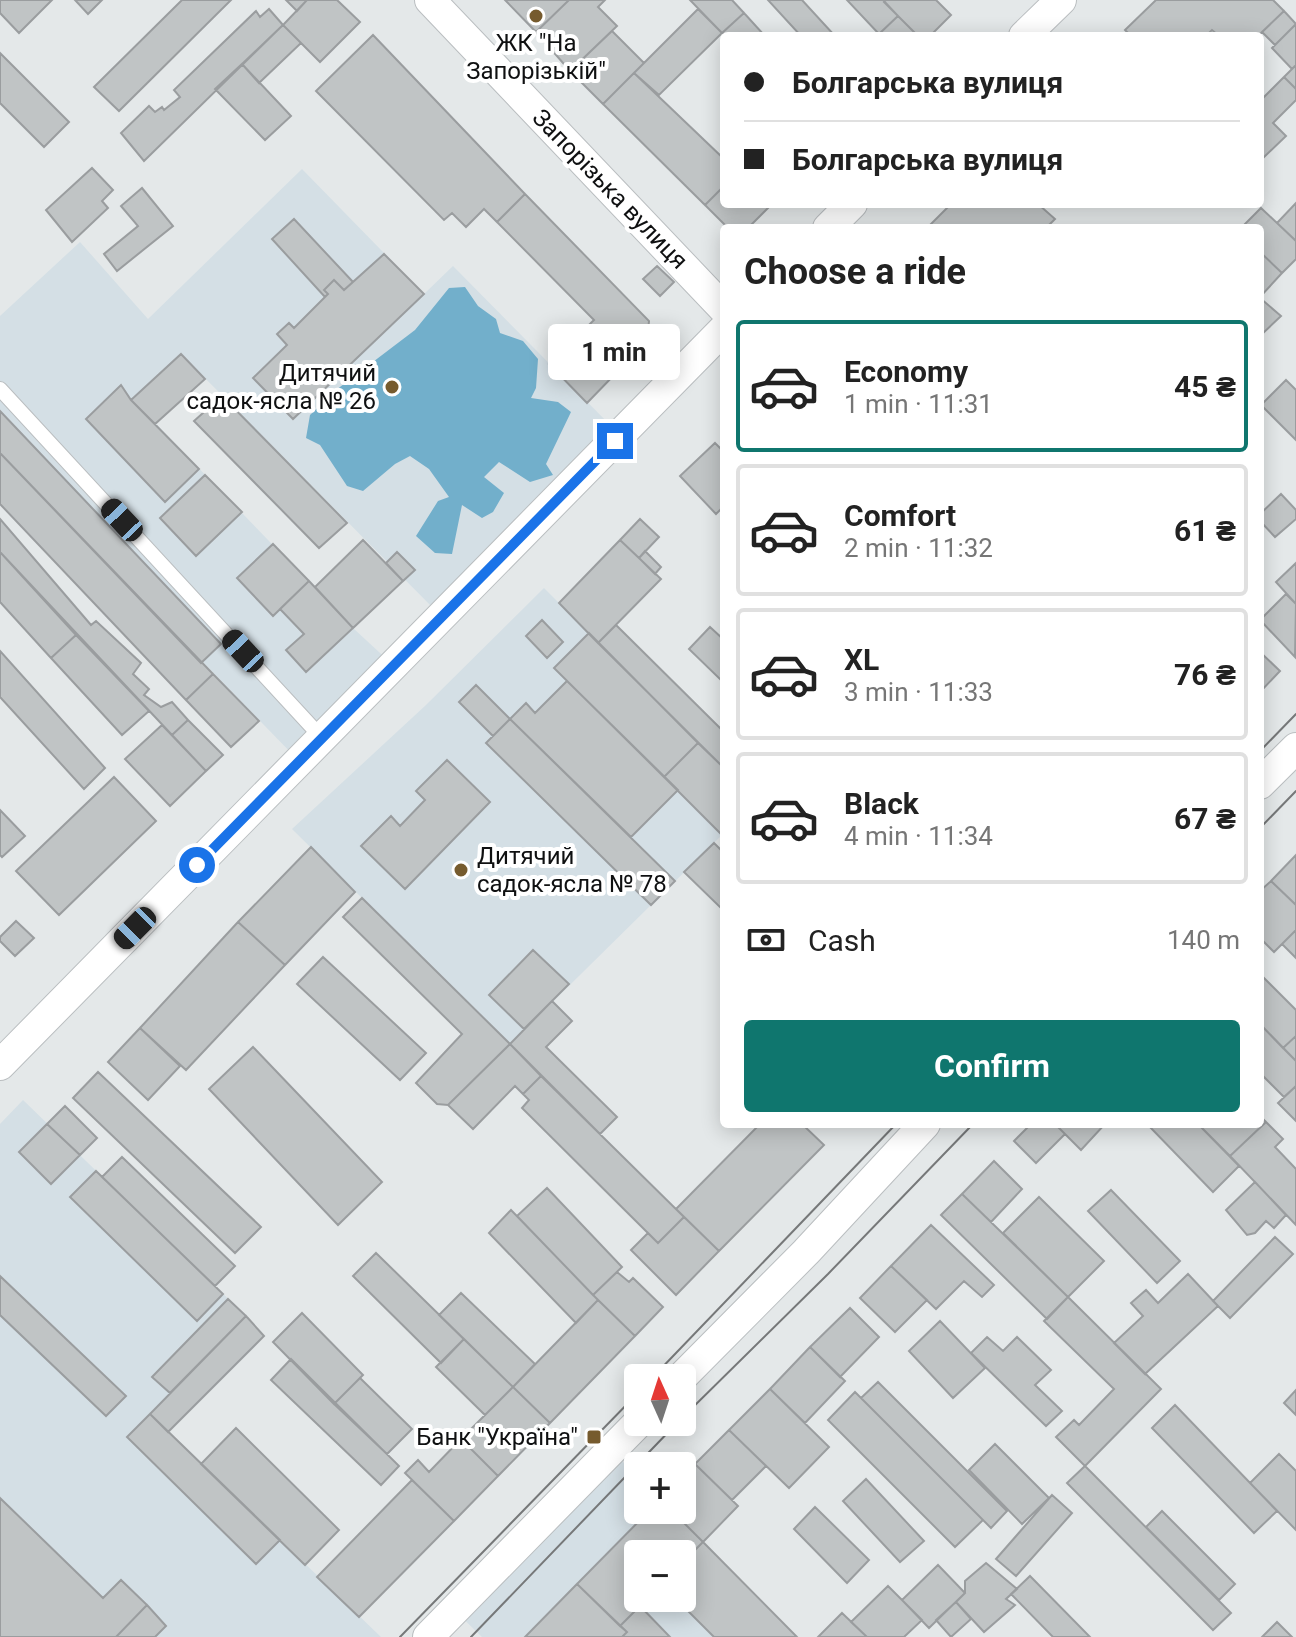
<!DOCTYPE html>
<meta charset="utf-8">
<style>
body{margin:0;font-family:Roboto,sans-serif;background:#f2f2f2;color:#222;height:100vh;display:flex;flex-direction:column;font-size:30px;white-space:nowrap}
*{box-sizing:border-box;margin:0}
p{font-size:26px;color:#767676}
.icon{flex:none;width:44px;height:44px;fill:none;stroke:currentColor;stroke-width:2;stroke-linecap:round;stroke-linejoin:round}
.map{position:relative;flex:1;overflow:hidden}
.side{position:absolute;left:720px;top:224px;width:544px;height:904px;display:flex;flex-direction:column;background:#fff;border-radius:8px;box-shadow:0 4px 20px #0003}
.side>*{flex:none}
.banner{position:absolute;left:720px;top:32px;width:544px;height:176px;border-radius:8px;box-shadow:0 4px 20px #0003;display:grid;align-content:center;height:176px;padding:0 24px;background:#fff}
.needle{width:52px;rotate:357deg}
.tools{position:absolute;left:624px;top:1364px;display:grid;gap:16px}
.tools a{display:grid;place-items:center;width:72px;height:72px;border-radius:8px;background:#fff;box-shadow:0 4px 20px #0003;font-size:40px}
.end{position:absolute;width:36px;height:36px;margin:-18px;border:10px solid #1a73e8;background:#fff;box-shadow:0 0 0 4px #fff}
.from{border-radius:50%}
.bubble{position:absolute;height:56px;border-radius:8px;background:#fff;box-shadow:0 4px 20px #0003;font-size:26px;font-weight:700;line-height:56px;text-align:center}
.car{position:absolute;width:24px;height:48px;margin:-24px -12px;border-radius:10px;box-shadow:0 0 6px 2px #0007;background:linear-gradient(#222 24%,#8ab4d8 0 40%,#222 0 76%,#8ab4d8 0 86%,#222 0)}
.banner b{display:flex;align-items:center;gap:28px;height:76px;font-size:30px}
.banner b+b{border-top:2px solid #e0e0e0}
.banner i{width:20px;height:20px;background:#222}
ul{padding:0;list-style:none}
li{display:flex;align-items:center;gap:24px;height:132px;margin:0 16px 12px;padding:0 8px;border:4px solid #e0e0e0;border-radius:8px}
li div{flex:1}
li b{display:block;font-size:30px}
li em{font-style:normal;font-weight:700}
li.current{border-color:#0f766e}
li>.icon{width:72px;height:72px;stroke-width:1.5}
h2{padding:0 24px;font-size:36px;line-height:96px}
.pay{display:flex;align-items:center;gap:20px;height:88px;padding:0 24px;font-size:30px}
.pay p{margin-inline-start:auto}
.cta{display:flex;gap:16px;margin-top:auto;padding:16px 24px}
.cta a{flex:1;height:92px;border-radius:8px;background:#0f766e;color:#fff;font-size:32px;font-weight:700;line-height:92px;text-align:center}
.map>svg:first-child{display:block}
.built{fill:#d4dfe5;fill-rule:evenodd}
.forest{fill:#72afcb}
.building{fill:#c0c4c5;stroke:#9a9d9f;stroke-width:2}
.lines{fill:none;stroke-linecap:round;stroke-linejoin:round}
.service-casing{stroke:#babec0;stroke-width:16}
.minor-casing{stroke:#babec0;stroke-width:32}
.service{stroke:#fff;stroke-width:14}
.minor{stroke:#fff;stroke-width:30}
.tram{stroke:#767879;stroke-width:2}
.route{stroke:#1a73e8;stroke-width:10}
.poi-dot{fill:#765b2e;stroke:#fff;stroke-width:3}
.labels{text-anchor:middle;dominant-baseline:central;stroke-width:8;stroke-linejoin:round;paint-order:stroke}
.poi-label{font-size:24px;fill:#0f1011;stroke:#fff;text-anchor:end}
.street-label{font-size:24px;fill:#0f1011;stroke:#fff}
</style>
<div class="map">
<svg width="1296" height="1637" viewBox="0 0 1296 1637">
<rect width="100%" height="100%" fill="#e4e8e9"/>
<path class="built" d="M 302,169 L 424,294 L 453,266 L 619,434 L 441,616 L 182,355 L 132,399 L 353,628 L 393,665 L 299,761 L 0,453 L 0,316 L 80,242 L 148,319 Z
M 544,588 L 724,768 L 724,833 L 510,1044 L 292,829 L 426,705 Z
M 23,1100 L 246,1316 L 150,1414 L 381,1637 L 0,1637 L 0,1124 Z
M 603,1442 L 638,1477 L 638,1510 L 671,1510 L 797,1637 L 482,1637 L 445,1601 ZM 638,1554 L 682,1554 L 682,1598 L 638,1598 Z"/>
<path class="forest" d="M 465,287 L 478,306 L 496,319 L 500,333 L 523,341 L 538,359 L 536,388 L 531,398 L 558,402 L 571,412 L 546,464 L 553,475 L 530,482 L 499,462 L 484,477 L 504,493 L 493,512 L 482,518 L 462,505 L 452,554 L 435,553 L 416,536 L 438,501 L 449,497 L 429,469 L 410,456 L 395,464 L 363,491 L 347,486 L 320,445 L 306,438 L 310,415 L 336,390 L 415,330 L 449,288 Z"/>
<path class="building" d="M 0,0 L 52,0 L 19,33 L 0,13 Z
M 75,0 L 102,0 L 88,14 Z
M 182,0 L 231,0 L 119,111 L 94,87 Z
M 286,0 L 307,0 L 297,11 Z
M 307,0 L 337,0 L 360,22 L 320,62 L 283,25 Z
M 505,0 L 569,0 L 536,32 Z
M 569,0 L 605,0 L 598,7 L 617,26 L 570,71 L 536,32 Z
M 690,0 L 732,0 L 744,13 L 722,33 Z
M 768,0 L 802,0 L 835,36 L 801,36 Z
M 847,0 L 883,0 L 898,16 L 879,34 Z
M 886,0 L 936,0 L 951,15 L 930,36 L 918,36 L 884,2 Z
M 1156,0 L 1273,0 L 1284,11 L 1258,36 L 1219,36 L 1212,30 L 1206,36 L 1131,36 L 1125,30 Z
M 269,9 L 283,25 L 144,161 L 121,133 L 149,106 L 155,112 L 162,107 L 164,110 L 180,97 L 174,90 L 256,11 L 260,17 Z
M 698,9 L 722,33 L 659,95 L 634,73 Z
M 1284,11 L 1296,24 L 1275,45 L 1262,32 Z
M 744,13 L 765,36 L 725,36 L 722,33 Z
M 898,16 L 918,36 L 876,36 L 879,34 Z
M 1296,24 L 1296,65 L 1292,69 L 1272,48 Z
M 283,25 L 301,43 L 259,83 L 242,64 Z
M 612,31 L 644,63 L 603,104 L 570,71 Z
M 373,35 L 525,194 L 497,222 L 484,209 L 466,227 L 452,213 L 444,220 L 316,91 Z
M 0,53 L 69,122 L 44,147 L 0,103 Z
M 242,64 L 291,116 L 265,140 L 215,89 Z
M 1296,65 L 1296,89 L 1284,77 Z
M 634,73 L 724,159 L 724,186 L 705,205 L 603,104 Z
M 1284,77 L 1296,89 L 1296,100 L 1273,123 L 1286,136 L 1260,161 L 1260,101 Z
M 92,168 L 113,190 L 102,201 L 108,208 L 72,242 L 46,210 Z
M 724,186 L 724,204 L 772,204 L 748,228 L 728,228 L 705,205 Z
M 142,188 L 173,226 L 117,271 L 104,254 L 138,226 L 121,206 Z
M 525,194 L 649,321 L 647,341 L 587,403 L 549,364 L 594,320 L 497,222 Z
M 1296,203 L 1296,241 L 1277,223 Z
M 951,204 L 1038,204 L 1055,219 L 1046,228 L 927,228 Z
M 1261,208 L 1296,241 L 1296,259 L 1282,273 L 1260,252 L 1260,228 L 1241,228 Z
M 294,219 L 353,282 L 344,290 L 334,280 L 324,290 L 328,294 L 325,297 L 272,239 Z
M 1260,252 L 1282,273 L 1260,297 Z
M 384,254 L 424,294 L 293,419 L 253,378 L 287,345 L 277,334 L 289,323 L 294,328 L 328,294 L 324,290 L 334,280 L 344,290 Z
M 657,266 L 674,282 L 660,296 L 643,279 Z
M 1260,298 L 1281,316 L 1260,336 Z
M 181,354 L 205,379 L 155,424 L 131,400 Z
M 1286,380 L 1296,390 L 1296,440 L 1261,405 Z
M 121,385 L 131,400 L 199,469 L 165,502 L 86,419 Z
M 222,396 L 347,523 L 319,548 L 194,421 Z
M 0,411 L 221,644 L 201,663 L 0,453 Z
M 715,443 L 724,452 L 724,506 L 716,514 L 680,476 Z
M 0,453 L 213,674 L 186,700 L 0,504 Z
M 205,475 L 242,512 L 196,556 L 160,518 Z
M 1281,494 L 1296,510 L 1296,519 L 1275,537 L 1260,521 L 1260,514 Z
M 0,519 L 91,625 L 96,621 L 141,663 L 133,674 L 149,689 L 144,695 L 161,707 L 172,702 L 188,720 L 172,735 L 0,552 Z
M 640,519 L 659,537 L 639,558 L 620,540 Z
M 363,540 L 403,581 L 353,628 L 315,587 Z
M 620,540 L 661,579 L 598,643 L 559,603 Z
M 273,544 L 309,581 L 273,616 L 237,578 Z
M 645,551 L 661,567 L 655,574 L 639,558 Z
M 0,552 L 76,635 L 51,658 L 0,602 Z
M 397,552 L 415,570 L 403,581 L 386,563 Z
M 1296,563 L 1296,604 L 1276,582 Z
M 309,581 L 353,628 L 306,672 L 286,650 L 304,634 L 280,609 Z
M 1286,594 L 1296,604 L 1295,657 L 1260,620 Z
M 542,620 L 563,642 L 547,658 L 526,636 Z
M 616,625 L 724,732 L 724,768 L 598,643 Z
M 710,627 L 724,640 L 724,683 L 689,649 Z
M 589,633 L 698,743 L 664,777 L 554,668 Z
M 76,635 L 149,711 L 122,735 L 51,658 Z
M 0,651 L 105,768 L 84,789 L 0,697 Z
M 1260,652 L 1280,671 L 1260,692 Z
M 213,674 L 259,721 L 231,747 L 186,700 Z
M 567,681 L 678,790 L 631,837 L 510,719 L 526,703 L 535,713 Z
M 476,685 L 510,719 L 493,736 L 459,702 Z
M 510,719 L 675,881 L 651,905 L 486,743 Z
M 188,720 L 223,755 L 206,771 L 172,735 Z
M 162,725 L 206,771 L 170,806 L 125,759 Z
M 698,743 L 724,768 L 724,833 L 722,835 L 664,777 Z
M 447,760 L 490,802 L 405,889 L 361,846 L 391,816 L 400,826 L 425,800 L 416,791 Z
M 114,777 L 156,821 L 59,915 L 16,871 Z
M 0,810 L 25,836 L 2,857 L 0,855 Z
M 714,843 L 724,853 L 724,911 L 684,872 Z
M 311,847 L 355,892 L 285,965 L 238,922 Z
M 1296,855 L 1296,905 L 1271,881 Z
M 1271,881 L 1296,905 L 1296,930 L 1274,952 L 1260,938 L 1260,891 Z
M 362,898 L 510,1044 L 448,1105 L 437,1104 L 416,1083 L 462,1034 L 343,917 Z
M 16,921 L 34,938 L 15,956 L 0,941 L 0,937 Z
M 238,922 L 285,965 L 186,1070 L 140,1028 Z
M 1296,930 L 1296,958 L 1282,944 Z
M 533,950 L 569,984 L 524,1029 L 489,995 Z
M 323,957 L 426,1053 L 400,1080 L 297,984 Z
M 1261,975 L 1296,1010 L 1296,1036 L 1283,1048 L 1260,1024 Z
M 552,1001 L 572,1021 L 546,1047 L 617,1117 L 600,1134 L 510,1044 Z
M 1260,1024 L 1296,1061 L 1296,1086 L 1284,1097 L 1260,1073 Z
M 140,1028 L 180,1066 L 148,1100 L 108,1062 Z
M 1296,1036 L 1296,1061 L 1283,1048 Z
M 510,1044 L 541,1076 L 523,1094 L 515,1086 L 473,1129 L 448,1105 Z
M 253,1047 L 382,1182 L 338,1225 L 209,1089 Z
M 98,1072 L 261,1227 L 235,1253 L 73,1098 Z
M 541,1076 L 684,1217 L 658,1243 L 522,1108 L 529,1100 L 523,1094 Z
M 1296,1086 L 1296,1121 L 1278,1103 Z
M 65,1106 L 97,1138 L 80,1155 L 47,1124 Z
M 1260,1116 L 1266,1122 L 1230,1156 L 1198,1124 L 1260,1124 Z
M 1266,1122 L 1283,1139 L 1275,1147 L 1296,1169 L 1296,1225 L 1230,1156 Z
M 47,1124 L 80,1155 L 51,1184 L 19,1152 Z
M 760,1124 L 802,1124 L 824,1145 L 719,1251 L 676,1209 Z
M 1031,1124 L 1055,1124 L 1065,1134 L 1036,1163 L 1014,1141 Z
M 1055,1124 L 1105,1124 L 1081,1150 Z
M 1147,1124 L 1198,1124 L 1239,1166 L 1213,1192 Z
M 122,1157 L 235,1266 L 215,1286 L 102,1177 Z
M 994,1161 L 1022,1189 L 991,1222 L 962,1194 Z
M 96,1171 L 223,1294 L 197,1321 L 70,1197 Z
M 1255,1182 L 1286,1215 L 1274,1228 L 1266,1221 L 1255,1233 L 1247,1235 L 1226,1210 Z
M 547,1188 L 622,1267 L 593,1295 L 517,1216 Z
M 1111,1190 L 1180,1261 L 1157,1283 L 1088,1211 Z
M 962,1194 L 1068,1297 L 1047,1319 L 941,1215 Z
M 1039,1197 L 1104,1261 L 1068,1297 L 1003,1233 Z
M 511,1210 L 598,1300 L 576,1323 L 489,1233 Z
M 684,1217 L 719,1251 L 676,1295 L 631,1250 L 648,1233 L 658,1243 Z
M 931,1225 L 994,1285 L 982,1297 L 964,1281 L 936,1309 L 891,1266 Z
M 1275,1237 L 1293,1254 L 1230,1318 L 1213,1301 Z
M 376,1253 L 464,1339 L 441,1363 L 353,1276 Z
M 891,1266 L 927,1300 L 895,1332 L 860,1298 Z
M 617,1272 L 629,1282 L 633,1278 L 663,1307 L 635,1336 L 593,1295 Z
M 1188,1274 L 1218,1306 L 1145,1374 L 1114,1343 L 1143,1316 L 1131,1303 L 1146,1290 L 1158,1303 Z
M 0,1276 L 126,1396 L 106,1416 L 0,1315 Z
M 461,1293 L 535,1364 L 513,1387 L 439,1315 Z
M 1068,1297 L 1161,1389 L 1085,1466 L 1056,1437 L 1074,1420 L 1079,1425 L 1114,1389 L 1044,1321 Z
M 228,1299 L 246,1316 L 170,1393 L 152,1377 Z
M 598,1300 L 635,1336 L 550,1423 L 513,1387 Z
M 850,1308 L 879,1337 L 840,1377 L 810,1347 Z
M 302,1313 L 363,1375 L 334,1404 L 273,1342 Z
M 246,1316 L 264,1336 L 168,1432 L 150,1414 Z
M 940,1321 L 985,1368 L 953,1398 L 909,1351 Z
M 987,1337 L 1003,1351 L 1017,1337 L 1051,1370 L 1035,1385 L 1062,1411 L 1046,1426 L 971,1353 Z
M 464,1339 L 513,1387 L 485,1415 L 436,1367 Z
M 810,1347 L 845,1381 L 805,1423 L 770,1389 Z
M 291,1359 L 399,1466 L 381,1485 L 271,1380 Z
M 360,1378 L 412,1429 L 387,1454 L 334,1404 Z
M 878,1382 L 1007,1511 L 991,1528 L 861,1398 Z
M 513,1387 L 550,1423 L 498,1476 L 461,1439 Z
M 770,1389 L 829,1447 L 789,1488 L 729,1430 Z
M 1296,1390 L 1296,1415 L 1284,1403 Z
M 855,1392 L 983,1520 L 955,1547 L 828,1420 Z
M 1175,1405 L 1277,1511 L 1254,1533 L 1152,1428 Z
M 150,1414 L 280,1540 L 256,1564 L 127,1437 Z
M 236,1428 L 339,1530 L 305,1565 L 201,1464 Z
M 729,1430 L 766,1466 L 732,1500 L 695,1464 Z
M 461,1439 L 498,1476 L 454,1521 L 405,1473 L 418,1460 L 429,1472 Z
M 995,1444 L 1049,1498 L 1022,1524 L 969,1470 Z
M 1279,1454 L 1296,1471 L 1296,1530 L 1250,1483 Z
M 695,1464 L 738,1506 L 703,1542 L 671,1510 L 682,1510 L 682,1478 Z
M 1085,1466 L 1231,1613 L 1213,1630 L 1067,1483 Z
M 866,1479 L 924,1541 L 900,1562 L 843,1501 Z
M 412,1480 L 454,1521 L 359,1617 L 317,1577 Z
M 1052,1495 L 1072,1513 L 1016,1576 L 996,1559 Z
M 0,1498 L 103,1598 L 121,1580 L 147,1605 L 116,1637 L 0,1637 Z
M 815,1507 L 869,1560 L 847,1583 L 794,1529 Z
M 650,1510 L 671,1510 L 703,1542 L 682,1563 L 682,1554 L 638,1554 L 638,1598 L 648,1598 L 620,1626 L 577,1584 Z
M 1162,1511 L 1235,1584 L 1219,1600 L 1146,1527 Z
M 703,1542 L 797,1637 L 714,1637 L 675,1598 L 682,1598 L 682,1563 Z
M 986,1563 L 1017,1589 L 1006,1599 L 1015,1605 L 984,1632 L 956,1602 L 965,1593 L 965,1581 Z
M 938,1565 L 965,1593 L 929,1628 L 902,1600 Z
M 1030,1576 L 1090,1637 L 1053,1637 L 1011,1594 Z
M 577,1584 L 627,1632 L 622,1637 L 525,1637 Z
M 888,1586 L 922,1620 L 904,1637 L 867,1637 L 851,1622 Z
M 956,1602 L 971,1619 L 951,1637 L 936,1620 Z
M 147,1605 L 166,1626 L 155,1637 L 116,1637 Z
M 640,1606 L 670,1637 L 622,1637 L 627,1632 L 620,1626 Z
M 842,1613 L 867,1637 L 818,1637 Z
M 1277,1622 L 1292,1637 L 1262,1637 Z"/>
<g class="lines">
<defs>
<path id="service" d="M 0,389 L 322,738"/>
<path id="minor" d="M 430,0 L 724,309
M 1024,36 L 1061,0
M 828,228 L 852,204
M 1260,784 L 1296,748
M 0,1065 L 724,329
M 681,1378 L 806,1252 L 925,1124
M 428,1637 L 639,1422"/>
</defs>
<use href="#service" class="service-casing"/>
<use href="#minor" class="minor-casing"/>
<use href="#service" class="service"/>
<use href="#minor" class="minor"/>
<path class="tram" d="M 1260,751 L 1296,714
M 1260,828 L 1296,791
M 652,1378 L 896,1124
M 682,1418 L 828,1274 L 973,1124
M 400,1637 L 638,1393
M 471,1637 L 678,1422"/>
</g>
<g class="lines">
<path class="route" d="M 197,865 L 615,441"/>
</g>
<g class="poi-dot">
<circle cx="536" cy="16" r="8"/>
<circle cx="392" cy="387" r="8"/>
<circle cx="461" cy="870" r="8"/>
<rect x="586" y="1429" width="16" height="16" rx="4"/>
</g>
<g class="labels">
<g class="poi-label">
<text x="536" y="43" text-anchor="middle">ЖК "На<tspan x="536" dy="28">Запорізькій"</tspan></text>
<text x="376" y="373">Дитячий<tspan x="376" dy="28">садок-ясла № 26</tspan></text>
<text x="477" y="856" text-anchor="start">Дитячий<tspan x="477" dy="28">садок-ясла № 78</tspan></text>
<text x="578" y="1437">Банк "Україна"</text>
</g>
<g class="street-label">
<text transform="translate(610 189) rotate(46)">Запорізька вулиця</text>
</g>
</g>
</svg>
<div class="tools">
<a><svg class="needle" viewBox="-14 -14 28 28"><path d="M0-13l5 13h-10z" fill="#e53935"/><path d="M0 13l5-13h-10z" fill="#767676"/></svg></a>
<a>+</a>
<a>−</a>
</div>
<i class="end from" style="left:197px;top:865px"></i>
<i class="end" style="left:615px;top:441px"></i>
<div class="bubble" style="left:548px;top:324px;width:132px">1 min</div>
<i class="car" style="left:122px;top:520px;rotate:317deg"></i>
<i class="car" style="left:243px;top:651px;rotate:317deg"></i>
<i class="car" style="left:135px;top:928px;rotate:225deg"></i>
<div class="banner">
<b><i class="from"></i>Болгарська вулиця</b>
<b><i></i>Болгарська вулиця</b>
</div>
<section class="side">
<h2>Choose a ride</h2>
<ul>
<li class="current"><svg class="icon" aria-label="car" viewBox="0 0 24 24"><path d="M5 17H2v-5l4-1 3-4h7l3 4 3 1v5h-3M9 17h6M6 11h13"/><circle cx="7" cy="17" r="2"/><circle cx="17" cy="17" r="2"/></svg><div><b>Economy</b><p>1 min · 11:31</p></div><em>45 ₴</em></li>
<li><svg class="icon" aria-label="car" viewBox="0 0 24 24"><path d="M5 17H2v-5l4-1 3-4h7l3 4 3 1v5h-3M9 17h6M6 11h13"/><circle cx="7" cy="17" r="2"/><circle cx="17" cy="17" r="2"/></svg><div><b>Comfort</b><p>2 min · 11:32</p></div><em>61 ₴</em></li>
<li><svg class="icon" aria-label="car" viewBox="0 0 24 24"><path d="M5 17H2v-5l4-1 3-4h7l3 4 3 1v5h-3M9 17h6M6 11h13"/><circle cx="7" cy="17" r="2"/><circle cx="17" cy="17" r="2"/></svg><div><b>XL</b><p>3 min · 11:33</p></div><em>76 ₴</em></li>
<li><svg class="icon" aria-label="car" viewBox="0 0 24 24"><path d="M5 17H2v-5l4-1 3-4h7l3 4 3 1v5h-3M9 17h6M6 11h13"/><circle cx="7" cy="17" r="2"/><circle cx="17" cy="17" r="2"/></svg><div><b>Black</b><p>4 min · 11:34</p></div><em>67 ₴</em></li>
</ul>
<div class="pay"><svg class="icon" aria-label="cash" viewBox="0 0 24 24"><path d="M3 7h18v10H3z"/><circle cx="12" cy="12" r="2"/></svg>Cash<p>140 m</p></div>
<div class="cta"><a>Confirm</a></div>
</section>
</div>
